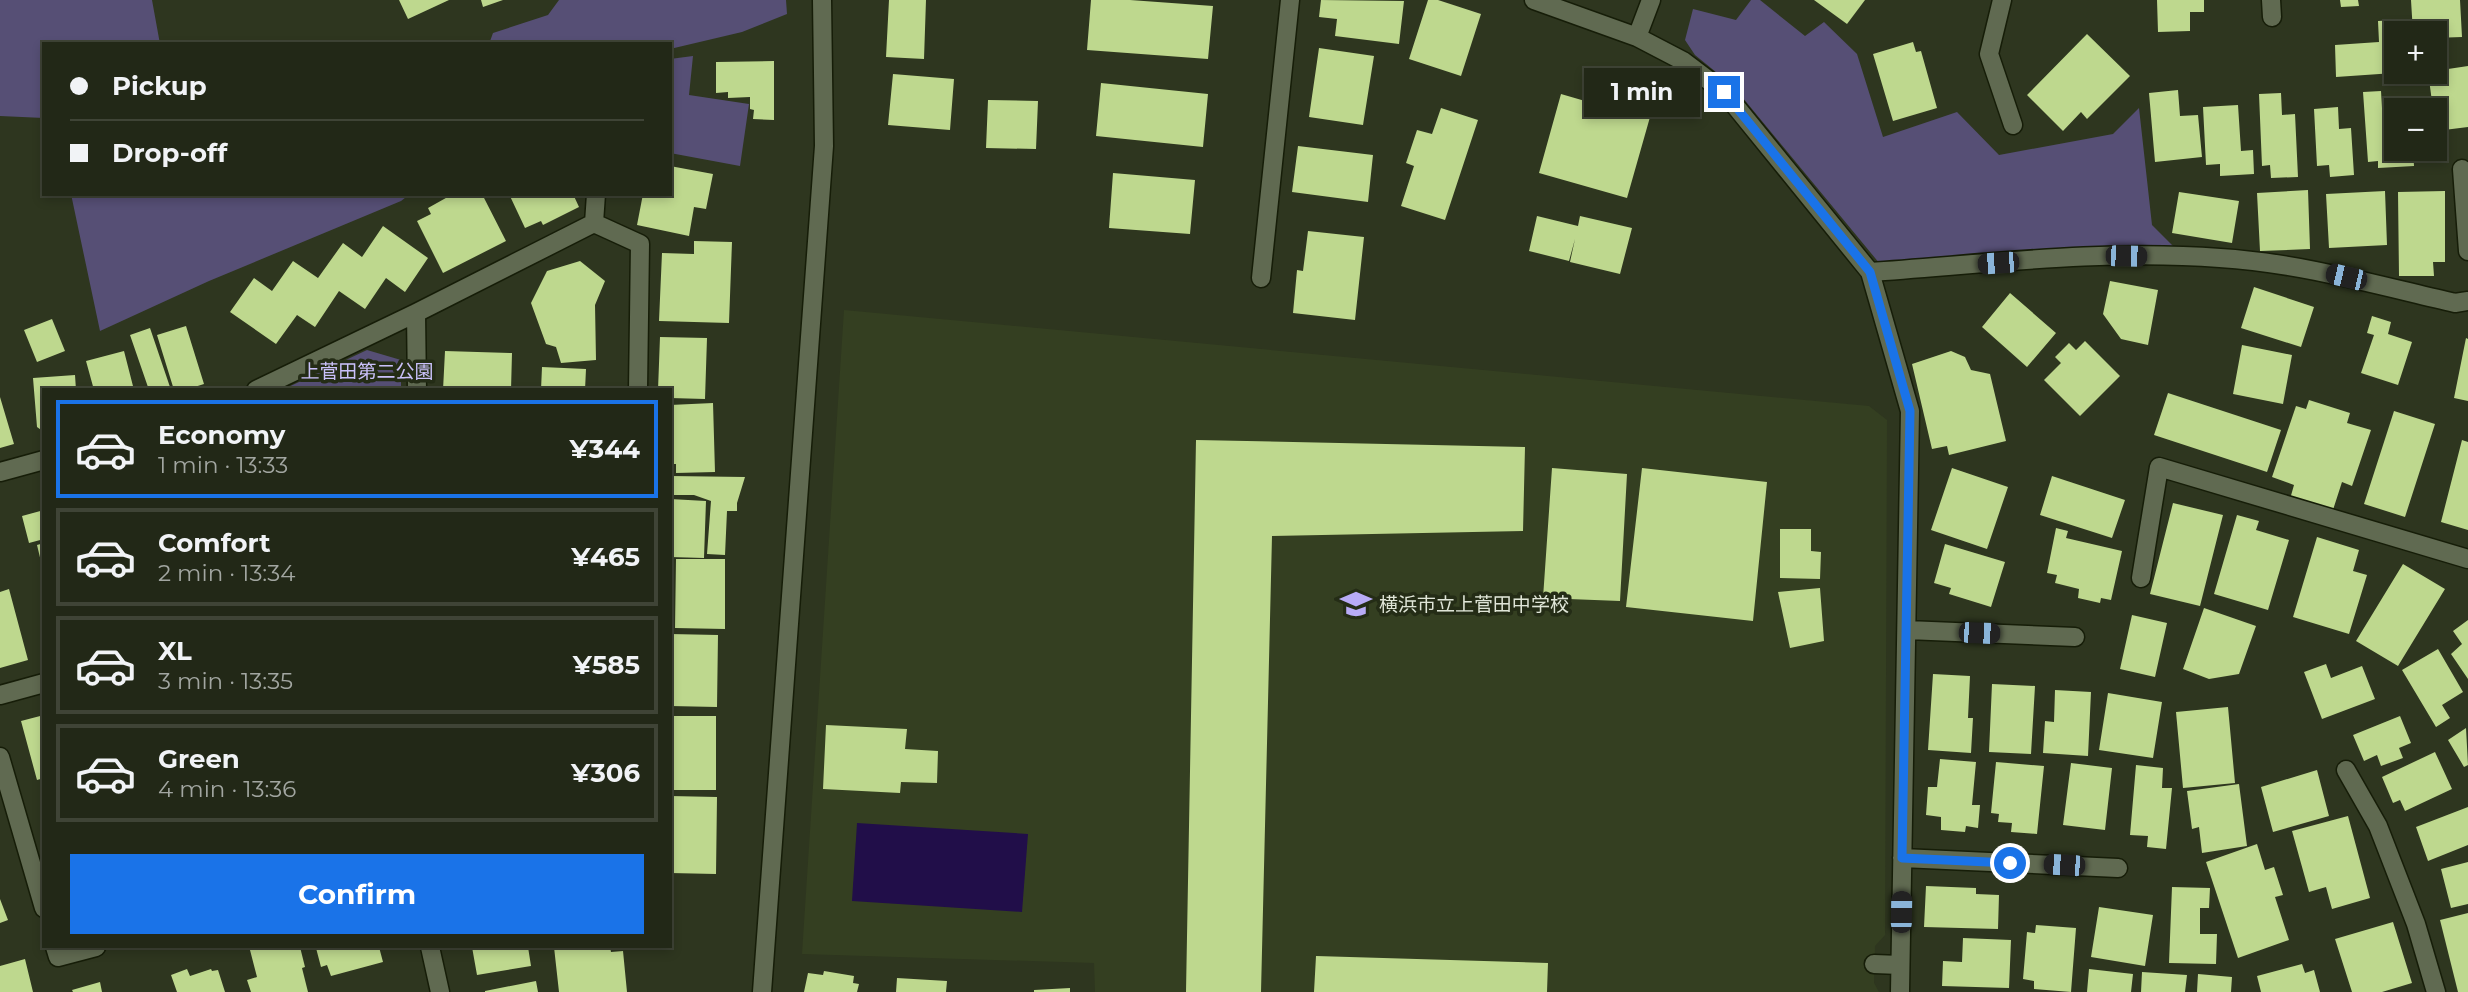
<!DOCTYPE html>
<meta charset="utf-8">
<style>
body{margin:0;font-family:Montserrat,"Noto Sans JP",sans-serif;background:#2e3424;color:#f1f3f6;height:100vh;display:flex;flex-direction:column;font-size:26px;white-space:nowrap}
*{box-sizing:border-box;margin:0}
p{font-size:23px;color:#a2a6a1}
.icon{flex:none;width:38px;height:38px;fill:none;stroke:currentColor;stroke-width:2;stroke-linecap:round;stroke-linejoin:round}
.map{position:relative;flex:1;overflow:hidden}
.panel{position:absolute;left:42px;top:388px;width:630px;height:560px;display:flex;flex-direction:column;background:#222817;border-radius:0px;box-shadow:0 4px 10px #0003,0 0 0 2px #3f4436}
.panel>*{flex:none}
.top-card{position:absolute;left:42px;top:42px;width:630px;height:154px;border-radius:0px;box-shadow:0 4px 10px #0003,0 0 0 2px #3f4436;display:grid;align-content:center;height:154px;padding:0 28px;background:#222817}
.controls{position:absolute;left:2384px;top:21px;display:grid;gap:14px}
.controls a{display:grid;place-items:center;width:63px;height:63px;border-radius:0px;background:#222817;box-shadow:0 4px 10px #0003,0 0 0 2px #3f4436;font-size:35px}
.end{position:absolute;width:32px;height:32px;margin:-16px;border:9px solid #1a73e8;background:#fff;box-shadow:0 0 0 4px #fff}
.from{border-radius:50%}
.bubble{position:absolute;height:49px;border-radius:0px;background:#222817;box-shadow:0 4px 10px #0003,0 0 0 2px #3f4436;font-size:23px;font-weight:700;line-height:49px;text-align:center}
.car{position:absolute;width:21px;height:42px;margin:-21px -10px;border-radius:9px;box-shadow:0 0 5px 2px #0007;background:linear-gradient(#222 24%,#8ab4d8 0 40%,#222 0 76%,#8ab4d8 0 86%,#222 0)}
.top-card b{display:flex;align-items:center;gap:24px;height:66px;font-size:26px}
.top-card b+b{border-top:2px solid #3f4436}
.top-card i{width:18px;height:18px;background:#f1f3f6}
ul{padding:12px 0 0;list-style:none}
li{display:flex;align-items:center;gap:21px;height:98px;margin:0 14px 10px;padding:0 14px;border:4px solid #3f4436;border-radius:0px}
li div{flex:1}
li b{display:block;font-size:26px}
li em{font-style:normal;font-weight:700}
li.current{border-color:#1a73e8}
li>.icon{width:63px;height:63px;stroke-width:1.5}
.primary-button{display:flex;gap:14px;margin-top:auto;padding:14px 28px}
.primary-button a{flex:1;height:80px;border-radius:0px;background:#1a73e8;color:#fff;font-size:28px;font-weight:700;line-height:80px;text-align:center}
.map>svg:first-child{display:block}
.built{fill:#343f21}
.green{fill:#564f75}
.water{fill:#210e49}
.building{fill:#bed88e}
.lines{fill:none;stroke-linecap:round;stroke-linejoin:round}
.minor-casing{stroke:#161d08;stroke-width:21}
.minor{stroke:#606a51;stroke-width:18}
.route{stroke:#1a73e8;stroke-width:9}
.labels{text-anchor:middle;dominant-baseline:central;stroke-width:7;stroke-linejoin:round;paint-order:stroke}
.park-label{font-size:19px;fill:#cac1fa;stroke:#242c16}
.poi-label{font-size:19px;fill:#dfe5d7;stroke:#242c16;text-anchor:start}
</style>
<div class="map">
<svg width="2468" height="992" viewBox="0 0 2468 992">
<rect width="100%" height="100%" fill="#2e361f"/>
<path class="built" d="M 844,310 L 1869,406 L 1887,420 L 1885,935 L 1875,946 L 1874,983 L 1879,992 L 1095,992 L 1094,963 L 802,954 Z"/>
<path class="green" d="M 0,0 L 152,0 L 160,44 L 44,44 L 44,118 L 0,116 Z
M 559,0 L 786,0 L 787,14 L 742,32 L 670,49 L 670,44 L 489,44 L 493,33 L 548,15 Z
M 1751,0 L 1760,0 L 1805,36 L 1824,22 L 1857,54 L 1883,137 L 1957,112 L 1999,155 L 2113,134 L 2139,108 L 2152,225 L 2173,246 L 2099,246 L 1880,264 L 1733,86 L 1695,55 L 1685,40 L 1693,9 L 1736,20 Z
M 693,56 L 689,95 L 749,104 L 740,166 L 670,153 L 670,59 Z
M 71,194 L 410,194 L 401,201 L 209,281 L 100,331 Z
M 367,350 L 401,360 L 401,390 L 282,390 Z"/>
<path class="water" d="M 857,823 L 1028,834 L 1022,912 L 852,901 Z"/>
<path class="building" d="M 399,0 L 449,0 L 408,19 Z
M 481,0 L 503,0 L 483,7 Z
M 889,0 L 926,0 L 924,59 L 886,57 Z
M 1091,0 L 1130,0 L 1213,6 L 1208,59 L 1087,50 Z
M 1321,0 L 1404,1 L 1399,44 L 1335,36 L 1337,19 L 1319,17 Z
M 1428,0 L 1438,0 L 1481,14 L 1461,76 L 1409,59 Z
M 1814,0 L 1865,0 L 1847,24 Z
M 2157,0 L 2204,0 L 2204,12 L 2190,12 L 2190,31 L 2158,32 Z
M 2340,0 L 2358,0 L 2359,6 L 2341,7 Z
M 2411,0 L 2460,0 L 2462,37 L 2434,38 L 2434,33 L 2413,33 Z
M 2395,20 L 2396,46 L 2392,47 L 2394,73 L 2336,77 L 2335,45 L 2379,42 L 2378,21 Z
M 2087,34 L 2130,76 L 2087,119 L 2081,112 L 2063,131 L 2027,95 Z
M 1913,42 L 1916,52 L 1921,51 L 1937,108 L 1893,121 L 1873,54 Z
M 1319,48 L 1374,56 L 1363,125 L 1309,117 Z
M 774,61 L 774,120 L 753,119 L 754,110 L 750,109 L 750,97 L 728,98 L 728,92 L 716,93 L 716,62 Z
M 2468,66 L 2468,127 L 2436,131 L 2428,72 Z
M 893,74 L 954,79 L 950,130 L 888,125 Z
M 1101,83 L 1208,94 L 1203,147 L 1096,136 Z
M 2178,90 L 2180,116 L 2198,115 L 2202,157 L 2155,162 L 2149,93 Z
M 2381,91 L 2382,108 L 2410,106 L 2410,110 L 2396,110 L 2396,149 L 2413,149 L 2414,166 L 2378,168 L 2378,161 L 2368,162 L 2363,92 Z
M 2281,93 L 2282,115 L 2295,114 L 2298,177 L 2271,178 L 2270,165 L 2262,166 L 2259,94 Z
M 1561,94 L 1616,110 L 1621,94 L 1654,103 L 1627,198 L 1539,173 Z
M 988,100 L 1038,101 L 1036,149 L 986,148 Z
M 2238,105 L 2241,151 L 2253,150 L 2254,174 L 2220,176 L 2220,164 L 2206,165 L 2203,107 Z
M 2338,107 L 2339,129 L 2351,128 L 2354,175 L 2330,177 L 2329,165 L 2317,166 L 2314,109 Z
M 1441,108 L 1478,120 L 1445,220 L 1401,206 L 1414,166 L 1406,163 L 1417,130 L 1432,134 Z
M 1298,146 L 1373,155 L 1368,202 L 1292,192 Z
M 670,166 L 713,174 L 706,209 L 694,207 L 689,236 L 637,225 L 643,194 L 670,194 Z
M 1113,173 L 1195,180 L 1190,234 L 1109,228 Z
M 2308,190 L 2310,249 L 2260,251 L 2257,193 Z
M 2385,191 L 2387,245 L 2329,248 L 2326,194 Z
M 2445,191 L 2445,262 L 2433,262 L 2434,276 L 2399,276 L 2398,192 Z
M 2179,192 L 2239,201 L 2232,243 L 2172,233 Z
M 453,194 L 463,194 L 465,198 L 474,194 L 482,194 L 506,241 L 443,273 L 417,221 L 431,214 L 428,208 Z
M 509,194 L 573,194 L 579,207 L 543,225 L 541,221 L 525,228 Z
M 1537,216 L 1578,226 L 1580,216 L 1632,228 L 1620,274 L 1570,262 L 1575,239 L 1569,261 L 1529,251 Z
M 383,226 L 428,258 L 405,292 L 386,278 L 365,309 L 339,291 L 315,327 L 297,315 L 276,344 L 230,312 L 254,278 L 272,291 L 293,261 L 318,278 L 343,243 L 362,257 Z
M 1308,231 L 1364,237 L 1355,320 L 1293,313 L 1297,270 L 1303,271 Z
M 694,241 L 732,242 L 729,323 L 659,321 L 662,253 L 694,254 Z
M 580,261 L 605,281 L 595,305 L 596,360 L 561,363 L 556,347 L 546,344 L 531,303 L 547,271 Z
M 2110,281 L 2158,290 L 2148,345 L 2121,339 L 2103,314 Z
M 2254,287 L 2314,307 L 2301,347 L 2241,328 Z
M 2010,293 L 2056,333 L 2027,367 L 1982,327 Z
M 2372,316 L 2391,322 L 2388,334 L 2412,342 L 2398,385 L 2361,373 L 2374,335 L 2367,333 Z
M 52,319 L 65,351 L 37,362 L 24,330 Z
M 186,326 L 204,384 L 185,390 L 174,390 L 157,335 Z
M 150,328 L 171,390 L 149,390 L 130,335 Z
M 660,337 L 707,338 L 705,399 L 670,398 L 670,390 L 658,390 Z
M 2466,338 L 2468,339 L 2468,401 L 2454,398 Z
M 2085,341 L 2120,376 L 2080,416 L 2044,380 L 2061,363 L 2055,357 L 2069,343 L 2076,350 Z
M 2242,345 L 2292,355 L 2283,404 L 2233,394 Z
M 124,351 L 134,390 L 94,390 L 86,361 Z
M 445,351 L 512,353 L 511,390 L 443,390 Z
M 1951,351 L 1965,357 L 1971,370 L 1990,374 L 2006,441 L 1949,455 L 1947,446 L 1932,449 L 1912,364 Z
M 542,367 L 586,369 L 585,390 L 541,390 Z
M 75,375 L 76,390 L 44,390 L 44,432 L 37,427 L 33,378 Z
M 2168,393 L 2281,430 L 2267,472 L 2154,435 Z
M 0,397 L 14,444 L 0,448 Z
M 2309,400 L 2350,413 L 2347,423 L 2371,430 L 2352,486 L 2342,482 L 2332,513 L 2290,499 L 2294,485 L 2272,477 L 2296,406 L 2306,409 Z
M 713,403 L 715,472 L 676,473 L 676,464 L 670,464 L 670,405 Z
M 2394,411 L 2435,424 L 2405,517 L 2364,504 Z
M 1196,440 L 1525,447 L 1523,531 L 1272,536 L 1261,992 L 1186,992 Z
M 2462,440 L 2468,442 L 2468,530 L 2441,522 Z
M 1552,468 L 1627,474 L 1620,601 L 1543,598 Z
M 1642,468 L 1767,482 L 1753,621 L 1626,607 Z
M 1952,468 L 2008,487 L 1987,549 L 1931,530 Z
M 670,476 L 745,477 L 737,503 L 737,511 L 727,511 L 725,555 L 707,554 L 711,501 L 694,495 L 670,495 Z
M 2052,476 L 2125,500 L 2112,538 L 2040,515 Z
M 670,499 L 706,501 L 704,558 L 670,557 Z
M 2173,503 L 2223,515 L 2200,606 L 2150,594 Z
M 44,510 L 44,539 L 29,543 L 22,516 Z
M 2237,515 L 2259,521 L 2256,530 L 2289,540 L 2268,610 L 2214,594 Z
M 2056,528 L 2068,531 L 2066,538 L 2122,551 L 2111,600 L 2101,598 L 2100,603 L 2078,598 L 2079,589 L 2055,583 L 2057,575 L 2047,573 Z
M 1780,529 L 1811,529 L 1811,551 L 1821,552 L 1820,579 L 1780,578 Z
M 2317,537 L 2359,550 L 2353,571 L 2367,575 L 2349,634 L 2293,617 Z
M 44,543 L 44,570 L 43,570 L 37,545 Z
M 1945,544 L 2005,562 L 1991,607 L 1949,594 L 1951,588 L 1934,583 Z
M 676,559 L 725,559 L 725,629 L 675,628 Z
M 2403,564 L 2445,589 L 2398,666 L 2356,641 Z
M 1820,588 L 1824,641 L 1790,648 L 1778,592 Z
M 9,589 L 28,660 L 0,668 L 0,592 Z
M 2204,608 L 2256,626 L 2239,674 L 2209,679 L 2183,669 Z
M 2132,615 L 2167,623 L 2155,677 L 2120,669 Z
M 2468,620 L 2468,679 L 2451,654 L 2462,644 L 2453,631 Z
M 670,634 L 718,635 L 717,707 L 670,706 Z
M 2438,649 L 2463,692 L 2442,705 L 2450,718 L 2436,727 L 2402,670 Z
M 2326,664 L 2331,678 L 2362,666 L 2375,699 L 2322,719 L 2304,672 Z
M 1933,674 L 1970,676 L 1968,718 L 1973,718 L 1971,753 L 1928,750 Z
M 1992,684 L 2035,686 L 2031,754 L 1989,752 Z
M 2055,690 L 2091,692 L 2088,756 L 2043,753 L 2045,721 L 2054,722 Z
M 2108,693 L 2162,702 L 2153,758 L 2099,750 Z
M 2228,707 L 2235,783 L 2183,788 L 2176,712 Z
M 44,715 L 44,778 L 37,780 L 21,721 Z
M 670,716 L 716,716 L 716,790 L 670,790 Z
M 2400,716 L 2411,743 L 2399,748 L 2403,758 L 2381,766 L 2377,755 L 2364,761 L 2353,735 Z
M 826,725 L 907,729 L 905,749 L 938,751 L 937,783 L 901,782 L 900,793 L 823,789 Z
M 2466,728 L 2468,765 L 2464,767 L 2448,740 Z
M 2435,752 L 2452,789 L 2405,811 L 2400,800 L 2393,803 L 2382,777 Z
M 1940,759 L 1976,762 L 1972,805 L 1980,805 L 1978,828 L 1966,826 L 1965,832 L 1941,830 L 1941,817 L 1926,815 L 1928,787 L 1937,787 Z
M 1996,762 L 2044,766 L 2037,834 L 2011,832 L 2012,823 L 1998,822 L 1999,814 L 1991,813 Z
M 2071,763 L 2112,768 L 2105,830 L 2063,825 Z
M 2136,765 L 2163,768 L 2162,788 L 2172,788 L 2166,849 L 2147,847 L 2148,836 L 2130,835 Z
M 2317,770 L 2329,816 L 2273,832 L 2261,787 Z
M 2239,784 L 2247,846 L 2202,853 L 2199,827 L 2192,829 L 2187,791 Z
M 670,796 L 717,797 L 716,874 L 670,873 Z
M 2468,807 L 2468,845 L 2428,861 L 2416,827 Z
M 2348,816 L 2370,898 L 2332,909 L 2326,887 L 2309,892 L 2292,831 Z
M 2257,844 L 2265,870 L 2274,867 L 2283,895 L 2275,897 L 2289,940 L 2238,958 L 2206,862 Z
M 2468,862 L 2468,904 L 2451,908 L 2441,869 Z
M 1926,886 L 1976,888 L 1976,894 L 1999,895 L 1998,929 L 1924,927 Z
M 2172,887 L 2210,888 L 2209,908 L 2200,908 L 2200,934 L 2217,934 L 2216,964 L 2169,963 Z
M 0,899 L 8,920 L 0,923 Z
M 2099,907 L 2153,915 L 2145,966 L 2091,957 Z
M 2468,913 L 2468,992 L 2458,992 L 2440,920 Z
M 2393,922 L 2412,983 L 2382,992 L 2352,992 L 2335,939 Z
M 2036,925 L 2076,928 L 2071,992 L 2034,989 L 2034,981 L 2023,979 L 2027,932 L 2035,933 Z
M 1963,938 L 2011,940 L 2009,988 L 1942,986 L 1943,961 L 1962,962 Z
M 263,947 L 300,947 L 305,967 L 302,968 L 308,992 L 251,992 L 247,980 L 257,977 L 250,950 Z
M 319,947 L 379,947 L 383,962 L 331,976 L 327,965 L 321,967 L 316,948 Z
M 472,947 L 528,947 L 531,966 L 477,975 Z
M 554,947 L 610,947 L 611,952 L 623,951 L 627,992 L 559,992 Z
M 1316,956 L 1548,963 L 1547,992 L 1314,992 Z
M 25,959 L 33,992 L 0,992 L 0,966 Z
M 2302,964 L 2305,973 L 2314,970 L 2320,992 L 2261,992 L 2257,976 Z
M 187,969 L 190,976 L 211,969 L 212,971 L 218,970 L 225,992 L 177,992 L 171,975 Z
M 2089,969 L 2133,974 L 2131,992 L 2087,992 Z
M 824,971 L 854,976 L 853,983 L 859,984 L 857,992 L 804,992 L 808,973 L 823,975 Z
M 2142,972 L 2187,975 L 2185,992 L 2141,992 Z
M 2198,974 L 2232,977 L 2231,992 L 2197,992 Z
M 897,978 L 947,981 L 946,992 L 896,992 Z
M 536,981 L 538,992 L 485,992 L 485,991 Z
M 100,982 L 102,992 L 73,992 L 72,990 Z
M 1070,988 L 1070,992 L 1034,992 L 1034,990 Z"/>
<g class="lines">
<defs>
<path id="minor" d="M 1534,0 L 1637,37 L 1683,61 L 1724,92 L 1870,272 L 1910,411 L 1900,992
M 2002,0 L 1989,54 L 2013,125
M 2271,0 L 2272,17
M 1637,37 L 1651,0
M 2462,169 L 2468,251
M 594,223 L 596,194
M 1870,272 C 1986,264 2103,249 2220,258 C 2300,263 2377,285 2455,303 L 2468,301
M 1261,278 L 1290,0
M 416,313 L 417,390
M 256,390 L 416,313 L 594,223 L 640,244 L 638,390
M 0,472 L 44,460
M 2141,578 L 2159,467 L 2468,559
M 1907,630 L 2075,637
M 0,695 L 44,683
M 0,757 L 44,908
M 2346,770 L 2378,826 L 2416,924 L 2436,992
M 1902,858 L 2118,868
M 55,947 L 58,957 L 96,947
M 430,947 L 440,992
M 1874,964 L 1900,965
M 762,992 L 824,146 L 822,0"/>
</defs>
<use href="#minor" class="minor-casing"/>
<use href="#minor" class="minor"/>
</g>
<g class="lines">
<path class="route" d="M 1724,92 L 1870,272 L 1910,411 L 1902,858 L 2010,863"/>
</g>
<defs>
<symbol id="school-bare" viewBox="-9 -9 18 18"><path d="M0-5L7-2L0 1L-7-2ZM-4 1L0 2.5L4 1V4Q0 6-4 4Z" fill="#b8abf7" stroke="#242c16" stroke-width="2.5" paint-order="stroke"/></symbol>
</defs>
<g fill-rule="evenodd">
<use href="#school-bare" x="1334" y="582" width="44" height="44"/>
</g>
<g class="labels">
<g class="park-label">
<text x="367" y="371">上菅田第二公園</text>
</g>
<g class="poi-label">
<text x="1379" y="604">横浜市立上菅田中学校</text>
</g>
</g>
</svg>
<div class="controls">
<a>+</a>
<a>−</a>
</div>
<i class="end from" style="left:2010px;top:863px"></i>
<i class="end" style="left:1724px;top:92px"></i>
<div class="bubble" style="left:1584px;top:68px;width:116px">1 min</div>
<i class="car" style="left:2126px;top:256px;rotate:91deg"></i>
<i class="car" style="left:1998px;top:263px;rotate:266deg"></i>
<i class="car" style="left:2346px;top:277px;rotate:283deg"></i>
<i class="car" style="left:1979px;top:633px;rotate:92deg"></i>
<i class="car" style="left:2064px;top:865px;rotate:273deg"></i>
<i class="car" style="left:1901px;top:912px;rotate:1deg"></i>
<div class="top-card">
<b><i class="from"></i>Pickup</b>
<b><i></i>Drop-off</b>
</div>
<section class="panel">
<ul>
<li class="current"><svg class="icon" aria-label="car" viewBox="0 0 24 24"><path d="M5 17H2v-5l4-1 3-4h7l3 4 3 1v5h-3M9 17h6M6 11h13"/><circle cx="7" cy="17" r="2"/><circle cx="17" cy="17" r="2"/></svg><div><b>Economy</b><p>1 min · 13:33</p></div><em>¥344</em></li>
<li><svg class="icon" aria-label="car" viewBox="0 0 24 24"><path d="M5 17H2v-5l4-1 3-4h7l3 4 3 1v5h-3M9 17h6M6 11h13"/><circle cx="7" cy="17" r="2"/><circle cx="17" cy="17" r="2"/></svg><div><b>Comfort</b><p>2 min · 13:34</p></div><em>¥465</em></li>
<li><svg class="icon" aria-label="car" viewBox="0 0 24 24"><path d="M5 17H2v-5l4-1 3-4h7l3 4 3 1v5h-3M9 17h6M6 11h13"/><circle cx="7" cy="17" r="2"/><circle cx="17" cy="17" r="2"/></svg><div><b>XL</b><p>3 min · 13:35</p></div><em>¥585</em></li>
<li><svg class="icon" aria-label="car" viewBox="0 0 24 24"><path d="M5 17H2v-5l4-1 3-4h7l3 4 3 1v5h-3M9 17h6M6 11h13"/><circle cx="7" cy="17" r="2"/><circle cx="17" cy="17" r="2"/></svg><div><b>Green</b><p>4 min · 13:36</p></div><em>¥306</em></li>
</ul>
<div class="primary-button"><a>Confirm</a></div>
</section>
</div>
